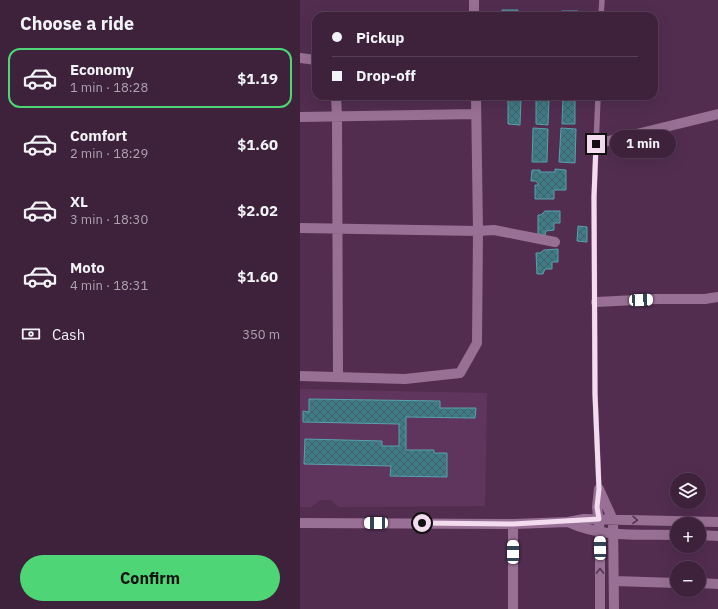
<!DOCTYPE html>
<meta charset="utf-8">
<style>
body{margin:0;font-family:"IBM Plex Sans",sans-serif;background:#452a43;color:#f1f3f6;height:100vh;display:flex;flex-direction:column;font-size:15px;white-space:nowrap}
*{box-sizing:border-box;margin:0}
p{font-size:13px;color:#ada4af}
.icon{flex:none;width:22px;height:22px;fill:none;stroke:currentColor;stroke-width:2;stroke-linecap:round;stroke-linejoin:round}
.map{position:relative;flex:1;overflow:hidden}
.panel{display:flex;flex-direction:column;background:#3e223c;width:300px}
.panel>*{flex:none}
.guide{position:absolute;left:12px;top:12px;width:346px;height:88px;border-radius:12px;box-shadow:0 4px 16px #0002,0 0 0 1px #573f56;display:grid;align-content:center;height:88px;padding:0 20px;background:#3e223c}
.controls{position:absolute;left:370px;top:473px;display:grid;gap:8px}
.controls a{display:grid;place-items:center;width:36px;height:36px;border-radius:50%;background:#3e223c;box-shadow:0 4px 16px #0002,0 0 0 1px #573f56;font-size:20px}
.end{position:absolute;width:18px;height:18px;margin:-9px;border:5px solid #f3dcf0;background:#111;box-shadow:0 0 0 2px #111}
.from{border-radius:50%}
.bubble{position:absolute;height:28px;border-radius:14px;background:#3e223c;box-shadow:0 4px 16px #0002,0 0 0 1px #573f56;font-size:13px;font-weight:700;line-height:28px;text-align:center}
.car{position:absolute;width:12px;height:24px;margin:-12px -6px;border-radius:5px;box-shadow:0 0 3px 1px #0007;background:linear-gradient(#fff 24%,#345 0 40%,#fff 0 76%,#345 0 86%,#fff 0)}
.guide b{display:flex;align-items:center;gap:14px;height:38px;font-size:15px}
.guide b+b{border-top:1px solid #573f56}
.guide i{width:10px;height:10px;background:#f1f3f6}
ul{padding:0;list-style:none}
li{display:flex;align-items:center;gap:12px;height:60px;margin:0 8px 6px;padding:0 12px;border:2px solid transparent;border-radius:12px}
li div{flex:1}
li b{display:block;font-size:15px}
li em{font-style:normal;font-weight:700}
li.on{border-color:#4ed676}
li>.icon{width:36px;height:36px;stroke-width:1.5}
h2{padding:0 20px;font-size:18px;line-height:48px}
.pay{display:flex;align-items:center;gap:10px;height:44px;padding:0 20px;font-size:15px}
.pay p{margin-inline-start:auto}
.button{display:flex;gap:8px;margin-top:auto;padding:8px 20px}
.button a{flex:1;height:46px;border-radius:24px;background:#4ed676;color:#111;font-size:16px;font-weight:700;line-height:46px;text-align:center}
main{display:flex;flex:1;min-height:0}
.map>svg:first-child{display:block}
.built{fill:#60355d}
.building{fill:url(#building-cross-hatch);stroke:#58a1ad}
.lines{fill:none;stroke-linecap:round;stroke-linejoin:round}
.lane{stroke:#997095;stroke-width:5.5}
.street{stroke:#997095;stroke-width:10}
.oneway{stroke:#4e364c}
.route{stroke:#f3dcf0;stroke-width:5}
</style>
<main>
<section class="panel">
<h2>Choose a ride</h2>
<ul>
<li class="on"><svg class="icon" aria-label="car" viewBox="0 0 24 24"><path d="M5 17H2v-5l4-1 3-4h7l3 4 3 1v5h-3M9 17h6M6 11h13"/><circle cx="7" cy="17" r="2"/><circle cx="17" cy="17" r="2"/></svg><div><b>Economy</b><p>1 min · 18:28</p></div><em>$1.19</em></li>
<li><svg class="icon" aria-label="car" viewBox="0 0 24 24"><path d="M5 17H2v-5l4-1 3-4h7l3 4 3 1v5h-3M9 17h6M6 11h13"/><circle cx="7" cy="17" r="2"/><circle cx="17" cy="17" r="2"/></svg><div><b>Comfort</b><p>2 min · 18:29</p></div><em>$1.60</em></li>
<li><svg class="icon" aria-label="car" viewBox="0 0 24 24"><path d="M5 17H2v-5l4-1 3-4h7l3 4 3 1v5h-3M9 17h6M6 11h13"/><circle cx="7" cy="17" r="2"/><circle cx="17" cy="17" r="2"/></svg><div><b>XL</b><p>3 min · 18:30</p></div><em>$2.02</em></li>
<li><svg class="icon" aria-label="car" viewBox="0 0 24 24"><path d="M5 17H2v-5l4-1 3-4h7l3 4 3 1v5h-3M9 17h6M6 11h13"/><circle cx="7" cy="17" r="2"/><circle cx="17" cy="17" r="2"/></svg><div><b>Moto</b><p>4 min · 18:31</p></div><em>$1.60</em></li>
</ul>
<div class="pay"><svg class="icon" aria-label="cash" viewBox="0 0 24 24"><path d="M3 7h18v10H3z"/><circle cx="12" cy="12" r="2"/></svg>Cash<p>350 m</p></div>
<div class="button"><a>Confirm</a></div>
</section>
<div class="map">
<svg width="418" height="609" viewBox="0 0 418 609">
<defs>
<pattern id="building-cross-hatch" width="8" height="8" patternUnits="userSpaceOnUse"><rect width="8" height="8" fill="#3e7b85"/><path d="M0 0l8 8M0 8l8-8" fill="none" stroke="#43616a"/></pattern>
</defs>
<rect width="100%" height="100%" fill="#522d50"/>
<path class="built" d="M 0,389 L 187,393 L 185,506 L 39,507 L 31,500 L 21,500 L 11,507 L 0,507 Z"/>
<path class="building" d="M 202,10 L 218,10 L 218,16 L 194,16 L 194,12 L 202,12 Z
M 262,11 L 278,11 L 278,16 L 254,16 L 254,12 L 262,12 Z
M 208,97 L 221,98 L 220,125 L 208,124 Z
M 236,97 L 249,98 L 248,125 L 236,124 Z
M 263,97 L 275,97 L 275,124 L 262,124 Z
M 233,128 L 248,129 L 247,162 L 232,162 Z
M 261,128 L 276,129 L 275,163 L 259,162 Z
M 255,169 L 266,170 L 266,190 L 254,190 L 254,199 L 235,199 L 235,185 L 239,185 L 236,181 L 231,181 L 232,170 L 240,170 L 240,172 L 255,172 Z
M 245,211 L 260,211 L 260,223 L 254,223 L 254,230 L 246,231 L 245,235 L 238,235 L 238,215 L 241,215 Z
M 278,226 L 287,227 L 287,242 L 277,241 Z
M 258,249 L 258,262 L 252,262 L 252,269 L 245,269 L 243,274 L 237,274 L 236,253 L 240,253 L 244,250 Z
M 9,399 L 140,401 L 140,408 L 176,408 L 175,418 L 106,417 L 106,450 L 134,450 L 134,453 L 147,453 L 147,477 L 90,476 L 91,466 L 4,464 L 5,439 L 82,441 L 82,446 L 99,446 L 99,424 L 3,422 L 3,411 L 9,412 Z"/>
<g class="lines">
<path class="lane" d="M 301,16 L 302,0
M 298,96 L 294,197 L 295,394 L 299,489"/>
<path class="street" d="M 174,0 L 174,16
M 0,58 L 16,60
M 36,96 L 37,116 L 38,377
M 0,117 L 176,114
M 296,144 L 418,114
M 0,228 L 178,231 L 194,230 L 255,242
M 296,302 L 356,299 L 405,299 L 418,297
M 0,376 L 105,379 L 160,373 L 177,343 L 178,231 L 176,96
M 299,489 L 313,520 L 314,609
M 299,489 L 297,507 L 300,533 L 300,609
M 268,522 C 302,538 340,534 377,535
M 0,523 L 213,524 L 268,522 L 284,519 L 418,522
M 213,524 L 213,609
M 399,535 L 418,536
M 314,581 L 377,583
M 399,583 L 418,584"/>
</g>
<defs><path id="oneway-chevron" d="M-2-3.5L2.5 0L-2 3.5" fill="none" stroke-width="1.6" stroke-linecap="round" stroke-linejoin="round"/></defs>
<g class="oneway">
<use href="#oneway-chevron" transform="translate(335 520) rotate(1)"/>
<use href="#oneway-chevron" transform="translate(300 571) rotate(-90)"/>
</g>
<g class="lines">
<path class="route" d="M 122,523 L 213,524 L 299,519 L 297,507 L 299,489 L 295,394 L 294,197 L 296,144"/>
</g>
</svg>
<div class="controls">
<a><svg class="icon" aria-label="layers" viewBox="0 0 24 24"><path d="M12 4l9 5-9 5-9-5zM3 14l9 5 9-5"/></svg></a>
<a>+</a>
<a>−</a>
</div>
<i class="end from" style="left:122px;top:523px"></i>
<i class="end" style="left:296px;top:144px"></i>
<div class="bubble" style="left:310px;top:130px;width:66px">1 min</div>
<i class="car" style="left:341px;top:300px;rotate:87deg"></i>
<i class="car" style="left:76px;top:523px;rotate:270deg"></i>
<i class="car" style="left:300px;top:548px;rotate:359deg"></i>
<i class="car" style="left:213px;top:552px;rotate:0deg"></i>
<div class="guide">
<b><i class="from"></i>Pickup</b>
<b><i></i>Drop-off</b>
</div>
</div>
</main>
